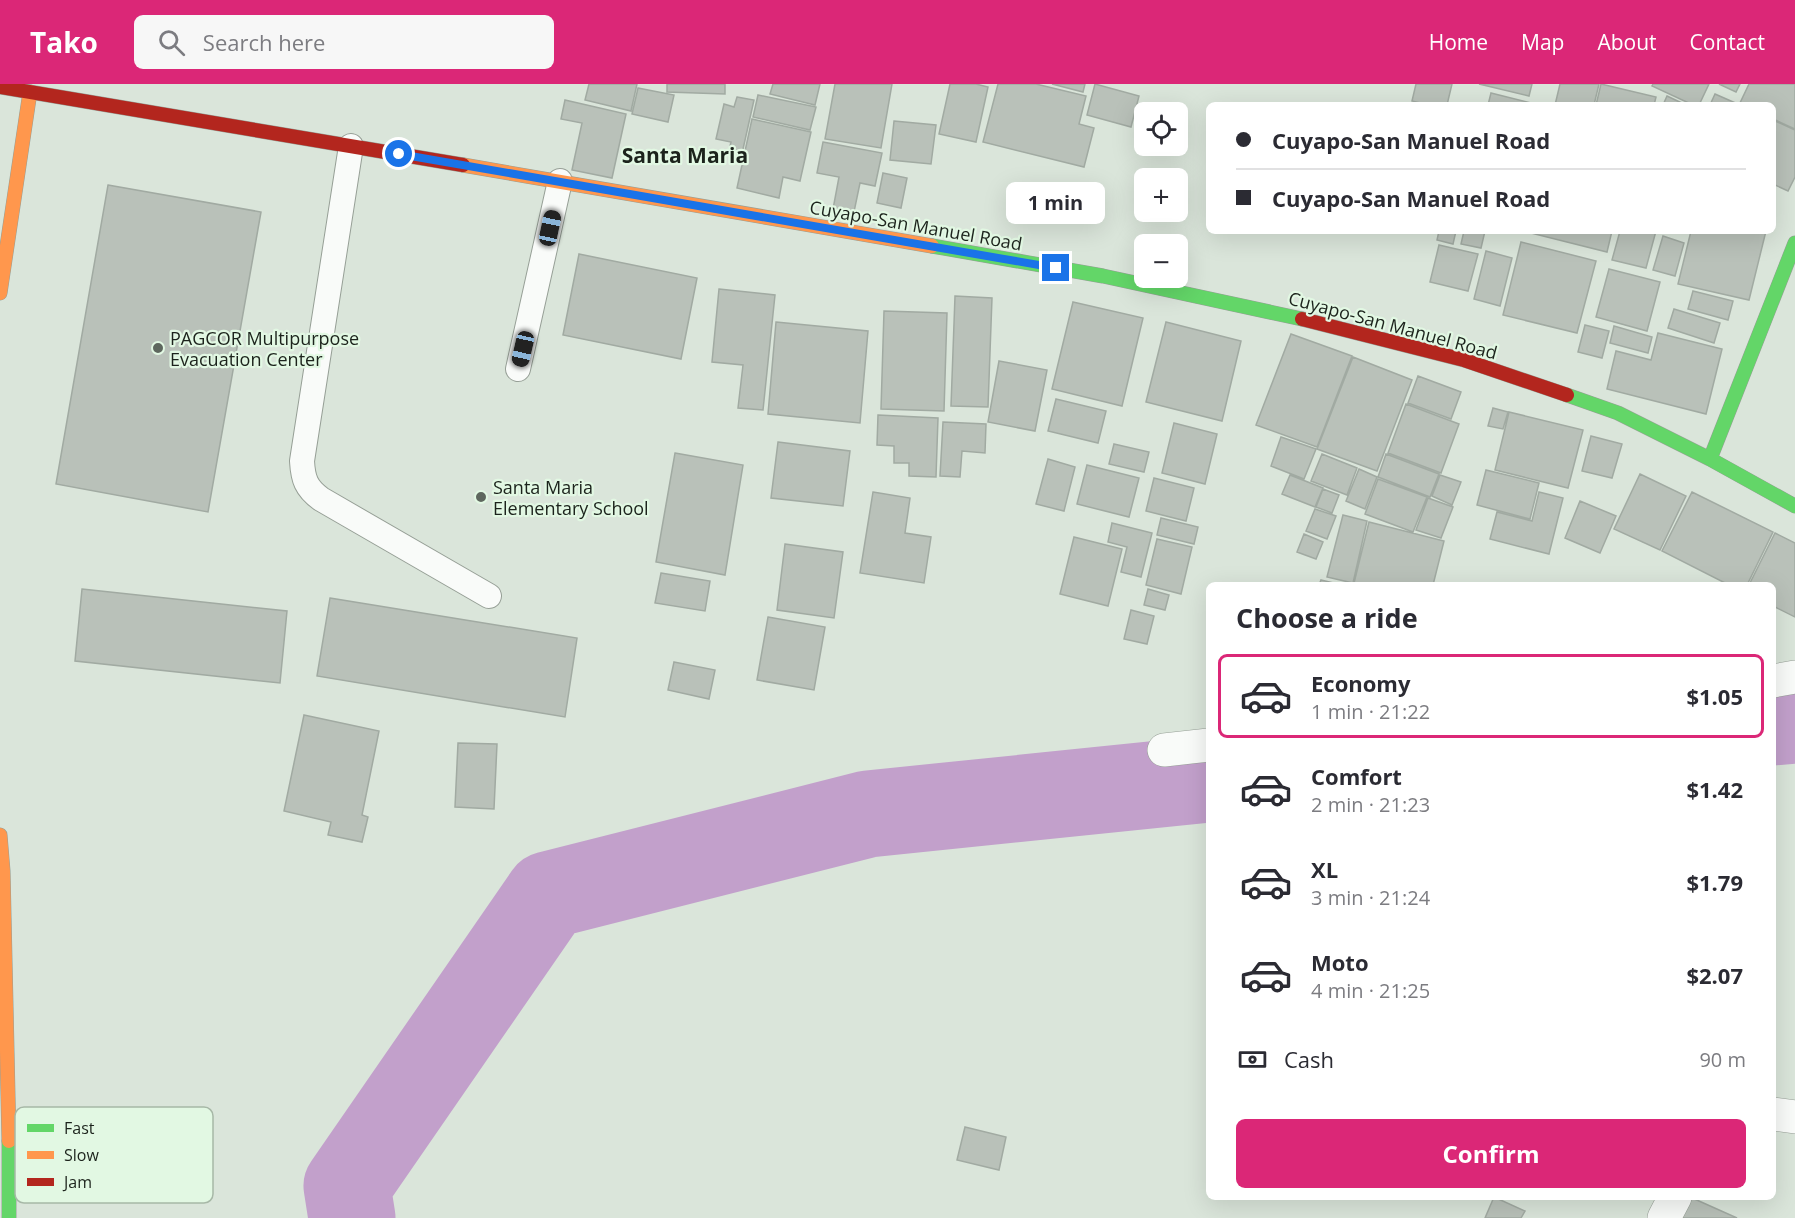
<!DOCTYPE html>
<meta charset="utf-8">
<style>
body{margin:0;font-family:"Open Sans",sans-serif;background:#f7f7f7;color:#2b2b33;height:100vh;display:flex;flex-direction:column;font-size:22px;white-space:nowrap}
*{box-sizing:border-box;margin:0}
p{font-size:20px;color:#7c7c81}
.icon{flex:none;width:33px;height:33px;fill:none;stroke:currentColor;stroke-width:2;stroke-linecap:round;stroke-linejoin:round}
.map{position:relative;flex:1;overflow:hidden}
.panel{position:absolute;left:1206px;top:498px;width:570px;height:618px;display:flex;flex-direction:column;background:#fff;border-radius:9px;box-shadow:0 6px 24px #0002}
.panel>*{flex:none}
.guide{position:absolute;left:1206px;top:18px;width:570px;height:132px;border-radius:9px;box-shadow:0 6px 24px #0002;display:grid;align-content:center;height:132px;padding:0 30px;background:#fff}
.buttons{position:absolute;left:1134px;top:18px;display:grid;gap:12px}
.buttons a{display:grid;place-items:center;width:54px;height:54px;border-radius:9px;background:#fff;box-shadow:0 6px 24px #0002;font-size:30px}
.end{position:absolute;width:27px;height:27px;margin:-14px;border:8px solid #1a73e8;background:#fff;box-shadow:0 0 0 3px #fff}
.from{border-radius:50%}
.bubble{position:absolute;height:42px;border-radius:9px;background:#fff;box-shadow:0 6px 24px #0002;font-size:20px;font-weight:700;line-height:42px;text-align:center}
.car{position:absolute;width:18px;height:36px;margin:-18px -9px;border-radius:8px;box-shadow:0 0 4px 2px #0007;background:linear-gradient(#222 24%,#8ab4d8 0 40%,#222 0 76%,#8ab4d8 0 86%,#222 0)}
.guide b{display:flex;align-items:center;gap:21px;height:57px;font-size:22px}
.guide b+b{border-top:2px solid #e1e1e2}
.guide i{width:15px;height:15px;background:#2b2b33}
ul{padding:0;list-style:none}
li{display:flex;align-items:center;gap:18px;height:84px;margin:0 12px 9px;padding:0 18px;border:3px solid transparent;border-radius:9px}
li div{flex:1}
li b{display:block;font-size:22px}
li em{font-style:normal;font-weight:700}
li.selected{border-color:#db2777}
li>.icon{width:54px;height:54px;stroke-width:1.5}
h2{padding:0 30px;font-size:27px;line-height:72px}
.pay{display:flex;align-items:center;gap:15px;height:66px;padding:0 30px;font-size:22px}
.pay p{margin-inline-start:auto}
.primary-button{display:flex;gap:12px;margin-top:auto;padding:12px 30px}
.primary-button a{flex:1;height:69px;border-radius:9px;background:#db2777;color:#fff;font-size:24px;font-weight:700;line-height:69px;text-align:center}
header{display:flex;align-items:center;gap:36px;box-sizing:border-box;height:84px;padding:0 30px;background:#db2777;color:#fff}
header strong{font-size:28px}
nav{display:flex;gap:33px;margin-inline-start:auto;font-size:21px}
.search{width:420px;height:54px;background:#f7f7f7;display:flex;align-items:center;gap:15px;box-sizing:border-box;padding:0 21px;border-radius:9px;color:#7c7c81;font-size:22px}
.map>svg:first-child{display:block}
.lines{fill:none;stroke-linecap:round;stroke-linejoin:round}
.river{stroke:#c2a0cb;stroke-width:87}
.building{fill:#b9c1b9;stroke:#a1aaa2;stroke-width:1.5}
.lane-casing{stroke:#969f96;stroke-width:26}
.street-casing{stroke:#969f96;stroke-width:34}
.fast-casing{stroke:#969f96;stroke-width:15}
.slow-casing{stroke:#969f96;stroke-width:15}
.jam-casing{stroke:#969f96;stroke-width:15}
.lane{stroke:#f9fbf9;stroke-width:24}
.street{stroke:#f9fbf9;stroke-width:33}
.fast{stroke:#63d668;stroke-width:14}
.slow{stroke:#ff974d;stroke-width:14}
.jam{stroke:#b3261e;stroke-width:14}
.route{stroke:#1a73e8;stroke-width:8}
.poi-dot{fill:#5e675e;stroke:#e2f8e3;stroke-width:2}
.labels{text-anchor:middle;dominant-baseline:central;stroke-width:4.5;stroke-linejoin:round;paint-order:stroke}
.street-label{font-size:18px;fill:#1c231c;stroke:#e2f8e3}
.poi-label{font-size:18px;fill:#1c231c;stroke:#e2f8e3;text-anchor:start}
.quarter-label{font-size:21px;font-weight:bold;fill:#1c231c;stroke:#e2f8e3}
.key{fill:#e2f8e3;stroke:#a7b8a7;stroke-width:1.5}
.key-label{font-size:16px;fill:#1c231c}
</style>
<header>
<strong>Tako</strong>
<div class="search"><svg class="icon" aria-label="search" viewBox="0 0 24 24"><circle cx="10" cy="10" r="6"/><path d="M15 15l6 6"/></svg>Search here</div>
<nav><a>Home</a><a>Map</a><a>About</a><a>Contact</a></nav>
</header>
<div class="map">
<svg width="1795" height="1134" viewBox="0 0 1795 1134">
<rect width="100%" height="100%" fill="#dae5da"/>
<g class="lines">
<path class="river" d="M 1773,638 L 1795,636
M 352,1134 L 347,1102 L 548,811 L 868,730 L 1209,695"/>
</g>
<path class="building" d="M 589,0 L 637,0 L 631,27 L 585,16 Z
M 667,0 L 725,0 L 725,10 L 667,8 Z
M 773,0 L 820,0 L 815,21 L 770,10 Z
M 835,0 L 892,0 L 881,64 L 825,55 Z
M 950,0 L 976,0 L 988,3 L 976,58 L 939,50 Z
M 998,0 L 1036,0 L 1086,12 L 1079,40 L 1094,44 L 1084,83 L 983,58 Z
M 1052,0 L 1085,0 L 1083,8 Z
M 1095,0 L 1139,12 L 1131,43 L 1087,31 Z
M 1416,0 L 1452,0 L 1447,21 L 1428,21 L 1412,17 Z
M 1479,0 L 1532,0 L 1529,12 Z
M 1560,0 L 1599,0 L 1594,21 L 1555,21 Z
M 1601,0 L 1656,13 L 1654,21 L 1596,21 Z
M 1653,0 L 1709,0 L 1699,21 L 1693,21 L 1652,2 Z
M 1719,0 L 1740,0 L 1736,8 Z
M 1749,0 L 1795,0 L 1795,45 L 1773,35 L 1773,21 L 1744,21 L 1740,19 Z
M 638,4 L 674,11 L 668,38 L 632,30 Z
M 1491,9 L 1531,19 L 1530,21 L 1488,21 Z
M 1715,10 L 1740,21 L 1710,21 Z
M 758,11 L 816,23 L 810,46 L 753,33 Z
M 1667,12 L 1686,21 L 1663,21 Z
M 737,13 L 754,16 L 741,74 L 728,71 L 731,58 L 716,55 L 724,20 L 734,23 Z
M 565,16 L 626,30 L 612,94 L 572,86 L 582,39 L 561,35 Z
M 752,35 L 811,48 L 800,97 L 783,93 L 779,114 L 737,104 Z
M 1773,36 L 1795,46 L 1795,93 L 1788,107 L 1773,100 Z
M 894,37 L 936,41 L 931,80 L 890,76 Z
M 823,58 L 882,69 L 875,102 L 860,99 L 854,128 L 833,125 L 839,93 L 817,89 Z
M 883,89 L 907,94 L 901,124 L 877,119 Z
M 108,101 L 261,128 L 208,428 L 56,400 Z
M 1439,147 L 1456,147 L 1453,160 L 1437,156 Z
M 1464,147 L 1485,147 L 1481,164 L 1461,160 Z
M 1523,147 L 1612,147 L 1607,168 Z
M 1620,147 L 1656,147 L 1646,184 L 1612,176 Z
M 1691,147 L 1766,147 L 1749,216 L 1678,200 Z
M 1663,152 L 1684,159 L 1675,192 L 1653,186 Z
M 1521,158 L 1596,177 L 1577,249 L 1503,231 Z
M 1439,161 L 1478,170 L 1468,207 L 1430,198 Z
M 1486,167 L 1512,174 L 1500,222 L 1474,215 Z
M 579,170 L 697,194 L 681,275 L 563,251 Z
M 1609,185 L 1660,198 L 1647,247 L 1596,233 Z
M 719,205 L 775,211 L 763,326 L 738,324 L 743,281 L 712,278 Z
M 1693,207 L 1733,217 L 1728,236 L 1688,225 Z
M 955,212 L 992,214 L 988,323 L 951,322 Z
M 1073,218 L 1143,234 L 1122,322 L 1052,305 Z
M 1674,225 L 1720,239 L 1714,259 L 1668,244 Z
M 884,227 L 947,229 L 944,327 L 881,325 Z
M 776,238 L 868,247 L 860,339 L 768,330 Z
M 1166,238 L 1241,257 L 1222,337 L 1146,318 Z
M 1585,241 L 1609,247 L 1602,274 L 1578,268 Z
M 1614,242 L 1652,253 L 1648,269 L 1610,259 Z
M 1658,249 L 1722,265 L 1706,330 L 1607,305 L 1616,267 L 1651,276 Z
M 1291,250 L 1352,272 L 1317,363 L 1256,341 Z
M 1353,273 L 1412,296 L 1377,387 L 1317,365 Z
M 999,277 L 1047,286 L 1035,347 L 988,338 Z
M 1418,292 L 1461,308 L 1451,335 L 1408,319 Z
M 1056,315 L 1106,327 L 1098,359 L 1048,347 Z
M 1406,320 L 1459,340 L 1441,389 L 1388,369 Z
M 1493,324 L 1508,328 L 1503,345 L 1488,342 Z
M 1509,328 L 1583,346 L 1568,404 L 1495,386 Z
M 878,331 L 938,334 L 936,393 L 909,392 L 909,379 L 894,379 L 894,362 L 877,361 Z
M 943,338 L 986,340 L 985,369 L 962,367 L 960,393 L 940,392 Z
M 1174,339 L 1217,350 L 1205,400 L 1162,389 Z
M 1591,352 L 1622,360 L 1612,394 L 1582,387 Z
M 1281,353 L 1316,365 L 1304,395 L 1271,382 Z
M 778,358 L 850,367 L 843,422 L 771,414 Z
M 1114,360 L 1149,368 L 1144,388 L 1109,380 Z
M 675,369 L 743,381 L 725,491 L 656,478 Z
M 1322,370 L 1357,384 L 1347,411 L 1311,397 Z
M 1386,370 L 1439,390 L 1430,413 L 1378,393 Z
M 1048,375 L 1075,383 L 1064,427 L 1036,420 Z
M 1087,381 L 1139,394 L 1129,433 L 1077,420 Z
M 1359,385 L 1377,393 L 1365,425 L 1346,417 Z
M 1486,386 L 1539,399 L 1530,435 L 1477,421 Z
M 1640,390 L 1686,412 L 1660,466 L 1614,445 Z
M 1290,391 L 1323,404 L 1315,423 L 1282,410 Z
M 1440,391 L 1461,398 L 1452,421 L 1432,412 Z
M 1154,394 L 1194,404 L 1186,437 L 1146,427 Z
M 1378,395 L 1427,413 L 1413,448 L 1365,430 Z
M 1323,405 L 1339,411 L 1332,429 L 1316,423 Z
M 873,408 L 910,414 L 905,449 L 931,453 L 924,499 L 860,489 Z
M 1539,408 L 1563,414 L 1549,470 L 1490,455 L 1497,428 L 1532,437 Z
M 1692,408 L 1773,448 L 1747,501 L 1729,501 L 1662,467 Z
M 1428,414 L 1453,423 L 1441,454 L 1416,446 Z
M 1580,417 L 1616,432 L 1600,469 L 1565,454 Z
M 1315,425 L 1336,432 L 1327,455 L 1306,447 Z
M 1343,431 L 1367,437 L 1353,499 L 1327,493 Z
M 1161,434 L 1198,443 L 1194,460 L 1157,451 Z
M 1369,438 L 1444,457 L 1433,501 L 1361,501 L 1354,499 Z
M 1112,439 L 1152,449 L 1141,493 L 1121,488 L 1127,463 L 1108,458 Z
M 1775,449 L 1795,459 L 1795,533 L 1773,522 L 1773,501 L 1749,501 Z
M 1304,450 L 1323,458 L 1316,475 L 1297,468 Z
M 1074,453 L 1122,465 L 1108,522 L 1060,510 Z
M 1157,455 L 1192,463 L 1181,510 L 1146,501 Z
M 785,460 L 843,468 L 834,534 L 777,526 Z
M 661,489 L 710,497 L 705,527 L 655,519 Z
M 1321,496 L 1334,499 L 1334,501 L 1319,501 Z
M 82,505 L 287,527 L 280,599 L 75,577 Z
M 1148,505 L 1169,511 L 1165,526 L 1144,521 Z
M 330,514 L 577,554 L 565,633 L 317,592 Z
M 1131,526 L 1154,532 L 1147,560 L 1124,555 Z
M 768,533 L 825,543 L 814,606 L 757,596 Z
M 674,578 L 715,586 L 709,615 L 668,606 Z
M 304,631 L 379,647 L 362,731 L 368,733 L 362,758 L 328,751 L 331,738 L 284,727 Z
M 458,659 L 497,660 L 494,725 L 455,723 Z
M 965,1043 L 1006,1053 L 999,1086 L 957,1076 Z
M 1494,1113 L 1525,1127 L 1521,1134 L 1485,1134 Z
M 1690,1113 L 1737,1134 L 1678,1134 Z"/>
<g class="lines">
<defs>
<path id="lane" d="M 351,62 L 302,377 C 303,395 306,404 321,415 L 489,512
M 518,285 L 560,97"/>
<path id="street" d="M 1773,597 L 1795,593
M 1164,666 L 1209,661
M 1773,1030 L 1795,1033
M 1664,1134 L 1675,1113"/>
<path id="fast" d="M 932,162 L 1103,192 L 1302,235
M 1567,311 L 1618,329 L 1710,375 L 1795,422
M 1710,375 L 1795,159
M 9,1057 L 9,1134"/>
<path id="slow" d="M 463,81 L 932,162
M 0,209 L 30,8
M 0,751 L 3,787 L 9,1057"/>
<path id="jam" d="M 0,3 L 463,81
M 1302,235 L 1464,276 L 1567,311"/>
</defs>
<use href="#lane" class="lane-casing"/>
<use href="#street" class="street-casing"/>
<use href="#fast" class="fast-casing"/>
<use href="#slow" class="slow-casing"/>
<use href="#jam" class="jam-casing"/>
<use href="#lane" class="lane"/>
<use href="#street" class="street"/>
<use href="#fast" class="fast"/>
<use href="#slow" class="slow"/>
<use href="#jam" class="jam"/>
</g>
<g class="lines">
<path class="route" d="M 399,70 L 1056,184"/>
</g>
<g class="poi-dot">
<circle cx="158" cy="264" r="6"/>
<circle cx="481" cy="413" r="6"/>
</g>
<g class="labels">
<g class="street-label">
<text transform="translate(916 141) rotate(10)">Cuyapo-San Manuel Road</text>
<text transform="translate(1393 241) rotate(15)">Cuyapo-San Manuel Road</text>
</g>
<g class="poi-label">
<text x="170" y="254">PAGCOR Multipurpose<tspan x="170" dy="21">Evacuation Center</tspan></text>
<text x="493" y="403">Santa Maria<tspan x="493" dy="21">Elementary School</tspan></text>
</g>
<g class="quarter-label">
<text x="685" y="71">Santa Maria</text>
</g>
</g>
<rect x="15" y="1023" width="198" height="96" rx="9" class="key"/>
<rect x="27" y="1040" width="27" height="8" fill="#63d668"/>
<rect x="27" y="1067" width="27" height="8" fill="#ff974d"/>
<rect x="27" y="1094" width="27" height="8" fill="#b3261e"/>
<g class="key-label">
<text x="64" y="1050">Fast</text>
<text x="64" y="1077">Slow</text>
<text x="64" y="1104">Jam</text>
</g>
</svg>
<div class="buttons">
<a><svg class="icon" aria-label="locate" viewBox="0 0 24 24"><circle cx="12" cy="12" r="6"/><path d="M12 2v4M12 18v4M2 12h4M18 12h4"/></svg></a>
<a>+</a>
<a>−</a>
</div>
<i class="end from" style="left:399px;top:70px"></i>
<i class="end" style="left:1056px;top:184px"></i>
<div class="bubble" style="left:1006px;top:98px;width:99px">1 min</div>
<i class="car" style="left:550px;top:144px;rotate:12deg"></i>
<i class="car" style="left:523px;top:265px;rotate:193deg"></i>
<div class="guide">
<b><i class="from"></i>Cuyapo-San Manuel Road</b>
<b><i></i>Cuyapo-San Manuel Road</b>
</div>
<section class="panel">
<h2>Choose a ride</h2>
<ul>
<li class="selected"><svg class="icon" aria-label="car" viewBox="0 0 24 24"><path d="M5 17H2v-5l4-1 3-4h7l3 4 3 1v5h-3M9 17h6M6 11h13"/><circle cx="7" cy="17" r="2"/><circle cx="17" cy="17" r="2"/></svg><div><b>Economy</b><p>1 min · 21:22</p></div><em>$1.05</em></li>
<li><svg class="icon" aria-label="car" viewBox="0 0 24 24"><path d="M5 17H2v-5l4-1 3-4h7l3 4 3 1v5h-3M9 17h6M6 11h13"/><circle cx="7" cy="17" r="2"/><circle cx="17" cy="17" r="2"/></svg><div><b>Comfort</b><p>2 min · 21:23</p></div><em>$1.42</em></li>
<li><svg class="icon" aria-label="car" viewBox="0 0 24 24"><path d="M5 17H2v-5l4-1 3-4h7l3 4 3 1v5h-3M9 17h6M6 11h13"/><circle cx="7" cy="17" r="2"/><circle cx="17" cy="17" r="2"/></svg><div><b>XL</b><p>3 min · 21:24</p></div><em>$1.79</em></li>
<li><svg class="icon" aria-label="car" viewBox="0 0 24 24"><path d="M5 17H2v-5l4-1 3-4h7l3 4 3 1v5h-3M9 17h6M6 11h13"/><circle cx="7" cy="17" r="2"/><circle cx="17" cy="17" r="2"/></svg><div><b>Moto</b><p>4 min · 21:25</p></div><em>$2.07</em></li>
</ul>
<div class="pay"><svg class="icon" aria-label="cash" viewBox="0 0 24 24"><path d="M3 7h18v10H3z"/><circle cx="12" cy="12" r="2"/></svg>Cash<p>90 m</p></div>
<div class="primary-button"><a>Confirm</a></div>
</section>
</div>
